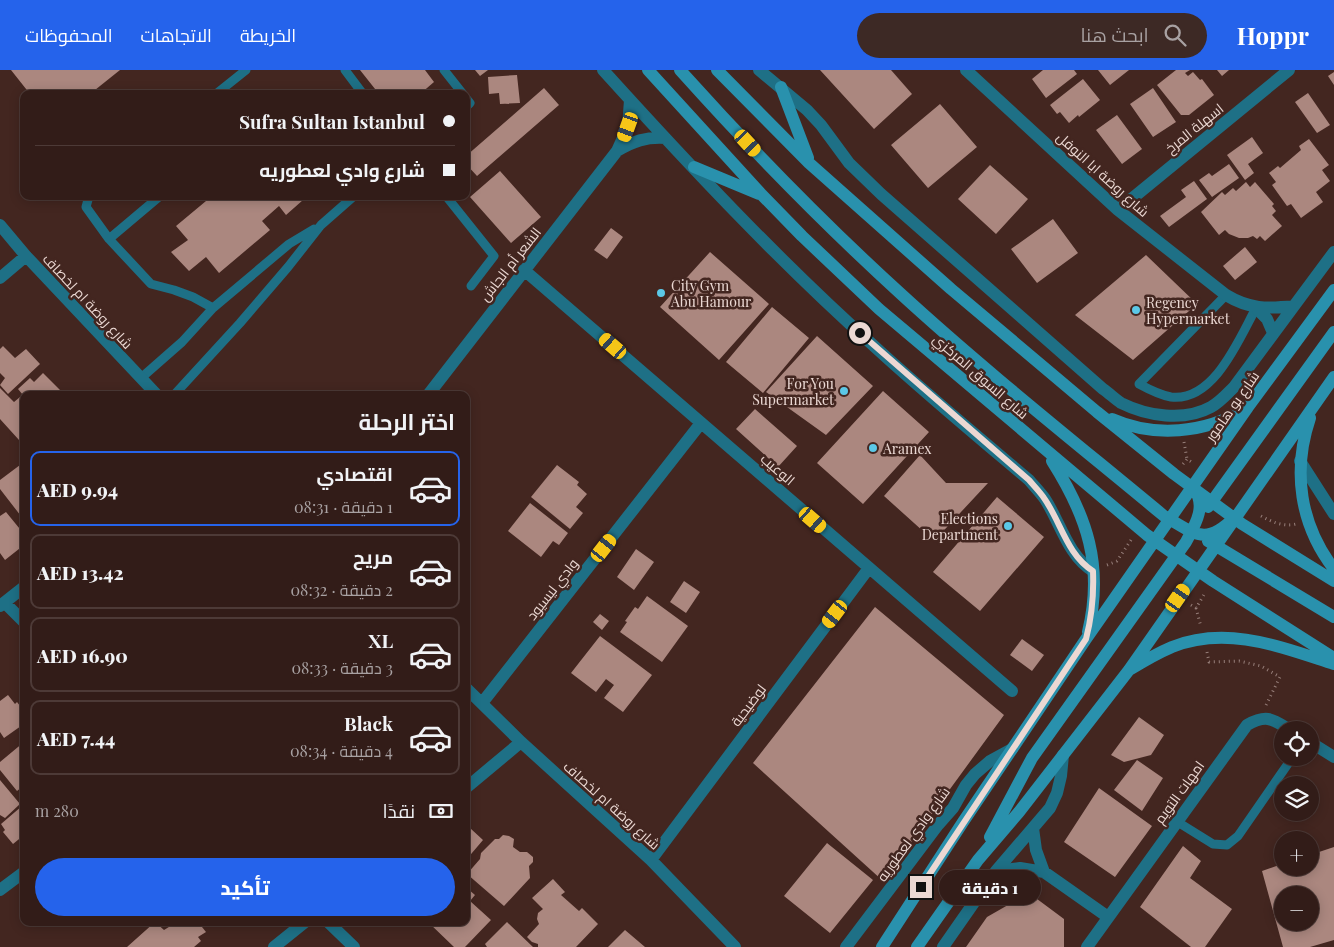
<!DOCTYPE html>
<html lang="ar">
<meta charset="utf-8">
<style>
body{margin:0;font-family:"Playfair Display",Cairo,serif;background:#3d2925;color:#f1f3f6;direction:rtl;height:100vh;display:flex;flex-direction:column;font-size:19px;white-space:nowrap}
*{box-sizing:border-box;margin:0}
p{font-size:16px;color:#a8a1a2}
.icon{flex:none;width:28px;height:28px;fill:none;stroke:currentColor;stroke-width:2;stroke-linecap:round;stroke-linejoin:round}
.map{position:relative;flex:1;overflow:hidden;direction:ltr}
.sheet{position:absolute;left:20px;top:321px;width:450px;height:535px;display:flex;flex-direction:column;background:#321c18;border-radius:10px;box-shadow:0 2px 12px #0003,0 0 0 1px #4d3a37;direction:rtl}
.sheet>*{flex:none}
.top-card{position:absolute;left:20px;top:20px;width:450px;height:110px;border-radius:10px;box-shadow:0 2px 12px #0003,0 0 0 1px #4d3a37;direction:rtl;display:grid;align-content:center;height:110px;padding:0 15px;background:#321c18}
.tools{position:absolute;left:1274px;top:651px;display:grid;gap:10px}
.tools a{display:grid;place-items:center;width:45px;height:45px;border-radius:50%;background:#321c18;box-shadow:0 2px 12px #0003,0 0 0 1px #4d3a37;font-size:25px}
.end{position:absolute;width:22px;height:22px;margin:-11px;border:6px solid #ebd8d3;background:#111;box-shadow:0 0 0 2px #111}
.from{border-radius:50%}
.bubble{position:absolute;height:35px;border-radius:18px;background:#321c18;box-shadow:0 2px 12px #0003,0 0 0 1px #4d3a37;font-size:16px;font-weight:800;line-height:35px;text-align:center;direction:rtl}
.car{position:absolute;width:15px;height:30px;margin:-15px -8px;border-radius:6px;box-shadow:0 0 4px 1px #0007;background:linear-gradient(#f5c518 24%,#345 0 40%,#f5c518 0 76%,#345 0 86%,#f5c518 0)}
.top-card b{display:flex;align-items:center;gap:18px;height:48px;font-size:19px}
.top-card b+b{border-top:1px solid #4d3a37}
.top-card i{width:12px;height:12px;background:#f1f3f6}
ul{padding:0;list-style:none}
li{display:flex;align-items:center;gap:15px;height:75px;margin:0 10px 8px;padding:0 5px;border:2px solid #4d3a37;border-radius:10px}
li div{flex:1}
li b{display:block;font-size:19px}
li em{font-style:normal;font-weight:800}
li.on{border-color:#2563eb}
li>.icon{width:45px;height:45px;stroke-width:1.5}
h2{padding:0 15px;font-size:22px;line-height:60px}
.pay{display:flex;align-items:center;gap:12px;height:55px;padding:0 15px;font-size:19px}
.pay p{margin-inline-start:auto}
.primary-button{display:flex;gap:10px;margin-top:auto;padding:10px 15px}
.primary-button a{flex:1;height:58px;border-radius:30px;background:#2563eb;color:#fff;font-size:20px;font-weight:800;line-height:58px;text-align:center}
header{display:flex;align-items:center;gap:30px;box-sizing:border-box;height:70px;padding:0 25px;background:#2563eb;color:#fff}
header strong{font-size:24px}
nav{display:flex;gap:28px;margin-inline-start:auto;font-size:18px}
.search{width:350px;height:45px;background:#3d2925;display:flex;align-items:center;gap:12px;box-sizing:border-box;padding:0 18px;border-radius:28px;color:#a8a1a2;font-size:19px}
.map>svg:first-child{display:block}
.building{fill:#ab877f;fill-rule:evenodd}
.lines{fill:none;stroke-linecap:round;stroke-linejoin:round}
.path{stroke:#977f7a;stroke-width:3;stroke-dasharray:1 4;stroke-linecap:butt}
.lane{stroke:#1e7086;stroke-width:9}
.street{stroke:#1e7086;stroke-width:12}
.secondary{stroke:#2991ad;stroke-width:12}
.route{stroke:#ebd8d3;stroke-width:6}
.poi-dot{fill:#5bc8e7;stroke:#432620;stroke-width:2}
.labels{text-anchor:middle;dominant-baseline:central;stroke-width:5;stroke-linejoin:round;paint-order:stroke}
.street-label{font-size:14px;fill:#ebd8d3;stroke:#432620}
.poi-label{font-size:14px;fill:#ebd8d3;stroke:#432620;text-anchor:start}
</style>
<header>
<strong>Hoppr</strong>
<div class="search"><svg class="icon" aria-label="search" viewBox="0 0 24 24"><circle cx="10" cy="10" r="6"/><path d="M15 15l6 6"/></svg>ابحث هنا</div>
<nav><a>الخريطة</a><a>الاتجاهات</a><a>المحفوظات</a></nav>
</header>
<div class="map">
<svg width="1334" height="877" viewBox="0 0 1334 877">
<rect width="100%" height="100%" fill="#432620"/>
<path class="building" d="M 11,0 L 120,0 L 90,24 L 30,24 Z
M 360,0 L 425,0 L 434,12 L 420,24 L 379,24 Z
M 475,0 L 488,0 L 480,6 Z
M 820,0 L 891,0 L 912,24 L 874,59 Z
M 1043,0 L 1074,0 L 1077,4 L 1046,28 L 1032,9 Z
M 1098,0 L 1129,0 L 1110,15 Z
M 1176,0 L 1190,0 L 1185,3 L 1188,6 L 1193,2 L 1200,10 L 1202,9 L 1214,25 L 1189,45 L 1181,45 L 1157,15 Z
M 1217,0 L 1229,0 L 1222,6 Z
M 1334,2 L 1334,15 L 1328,6 Z
M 517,5 L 520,33 L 500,34 L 499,23 L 489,24 L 488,7 Z
M 1083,9 L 1100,30 L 1079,47 L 1078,45 L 1069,53 L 1060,42 L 1057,44 L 1050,35 Z
M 544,18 L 559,35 L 477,106 L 466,94 L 466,86 Z
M 1153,18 L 1176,52 L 1153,67 L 1130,34 Z
M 245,19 L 253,21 L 252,24 L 245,24 Z
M 1308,23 L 1330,55 L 1317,63 L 1295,32 Z
M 940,34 L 977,77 L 928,118 L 891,75 Z
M 1117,45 L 1142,79 L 1122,94 L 1096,60 Z
M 1252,67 L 1263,83 L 1248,94 L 1254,103 L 1245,110 L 1227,85 Z
M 1309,69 L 1329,95 L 1322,100 L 1330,111 L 1316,122 L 1323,132 L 1301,148 L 1291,134 L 1287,136 L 1272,115 L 1276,112 L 1269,103 L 1278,96 L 1280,98 L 1301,80 L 1299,76 Z
M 1229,94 L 1239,108 L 1212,127 L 1199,110 L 1209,103 L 1212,106 Z
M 990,95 L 1028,129 L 996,164 L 958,129 Z
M 500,101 L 541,147 L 511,173 L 470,127 Z
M 1194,111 L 1207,129 L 1169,157 L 1160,146 L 1186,127 L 1181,120 Z
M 1246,112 L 1250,117 L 1255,112 L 1274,134 L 1272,136 L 1276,141 L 1272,145 L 1282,156 L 1265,171 L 1260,166 L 1257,169 L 1253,166 L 1248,168 L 1239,168 L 1229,164 L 1225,160 L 1219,165 L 1201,142 L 1222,122 L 1225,125 L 1233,118 L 1236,121 Z
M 212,126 L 302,126 L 300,128 L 303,130 L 286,145 L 279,136 L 262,151 L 270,160 L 219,203 L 206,187 L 189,201 L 171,182 L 188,170 L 176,156 Z
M 1053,149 L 1078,183 L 1037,213 L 1011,179 Z
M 611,158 L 623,167 L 607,189 L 594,180 Z
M 1245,177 L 1257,192 L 1235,210 L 1223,196 Z
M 710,182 L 769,234 L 719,290 L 660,237 Z
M 1146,185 L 1197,234 L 1133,290 L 1075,245 Z
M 772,237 L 809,268 L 763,323 L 726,292 Z
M 817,266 L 873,316 L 826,365 L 766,322 Z
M 3,276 L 15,288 L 26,279 L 40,294 L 8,324 L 0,315 L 5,308 L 0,303 L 0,279 Z
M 43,303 L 65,325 L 23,325 L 18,319 L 30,308 L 34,312 Z
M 0,318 L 14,332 L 20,327 L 24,331 L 22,337 L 24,339 L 24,365 L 19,370 L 0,349 Z
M 883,321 L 929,362 L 863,434 L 817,393 Z
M 755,339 L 797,376 L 778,397 L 736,359 Z
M 920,385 L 946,413 L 988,413 L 934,471 L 884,426 Z
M 24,392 L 24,450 L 0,419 L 0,410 Z
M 557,395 L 579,412 L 577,415 L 587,424 L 576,437 L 583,443 L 570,459 L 531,427 Z
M 997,427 L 1044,467 L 980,541 L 933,502 Z
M 530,433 L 568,463 L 559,475 L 553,471 L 541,487 L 508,461 Z
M 6,442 L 24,464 L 24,475 L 5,490 L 0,483 L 0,446 Z
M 636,479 L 654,492 L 634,520 L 617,507 Z
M 684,511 L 700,522 L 686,543 L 670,532 Z
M 647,526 L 688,556 L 662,592 L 620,562 L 627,552 L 625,551 L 635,537 L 638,539 Z
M 875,537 L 1004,645 L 883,811 L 753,693 Z
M 600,544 L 609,551 L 602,560 L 593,552 Z
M 600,566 L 652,605 L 623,642 L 604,628 L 614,615 L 606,609 L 596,622 L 571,603 Z
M 1022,569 L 1044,585 L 1032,601 L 1010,585 Z
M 8,625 L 15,634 L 17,632 L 24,641 L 24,649 L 19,652 L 21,656 L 4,668 L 0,662 L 0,631 Z
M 1139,647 L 1164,665 L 1151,685 L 1124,692 L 1111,685 Z
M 24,672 L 24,719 L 22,717 L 17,721 L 0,700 L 0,692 Z
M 1137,690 L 1163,708 L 1142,741 L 1114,720 Z
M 0,710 L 20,734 L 5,748 L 0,745 Z
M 1099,718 L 1152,756 L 1115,807 L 1064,772 Z
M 22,736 L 24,738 L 24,765 L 13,774 L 3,762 L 5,760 L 1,754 Z
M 470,758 L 483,770 L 466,790 L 466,762 Z
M 503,765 L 509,766 L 514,769 L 513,777 L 520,782 L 527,782 L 533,787 L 533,792 L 529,796 L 530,808 L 504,836 L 467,804 L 480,789 L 481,783 L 495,769 L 499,769 Z
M 827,773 L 873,810 L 830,863 L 784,826 Z
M 1183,776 L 1201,791 L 1190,808 L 1232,839 L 1205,877 L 1191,877 L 1140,837 Z
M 1334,777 L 1334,870 L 1310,877 L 1283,877 L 1262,801 L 1282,794 L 1282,798 L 1310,798 L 1310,785 ZM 1282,825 L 1310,825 L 1310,852 L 1282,852 Z
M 553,809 L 565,822 L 561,825 L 579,841 L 582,838 L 598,854 L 576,877 L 538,877 L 538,874 L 532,872 L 527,867 L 539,854 L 537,849 L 538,843 L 543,839 L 532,828 Z
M 468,819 L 475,825 L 470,831 L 491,850 L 465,877 L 454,877 L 428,852 L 466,852 L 466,821 Z
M 1029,823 L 1064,849 L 1064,877 L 966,877 L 987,847 Z
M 155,852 L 164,860 L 177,852 L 198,852 L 206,862 L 198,867 L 201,871 L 194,877 L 127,877 Z
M 507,852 L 533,877 L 487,877 L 485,874 Z
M 625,860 L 645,877 L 608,877 Z"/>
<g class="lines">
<path class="path" d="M 1184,372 L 1187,389
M 1183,394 L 1187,389 L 1193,393
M 1261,446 C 1272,452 1283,457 1296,454
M 1107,495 L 1117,491 L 1131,470
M 1191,535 L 1196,538 L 1205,523
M 1196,538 L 1201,557
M 1207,582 L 1209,592 L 1239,591 L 1261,596 L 1280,607 L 1266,635"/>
<path class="lane" d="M 345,0 L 363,24
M 444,0 L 463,24
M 216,24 L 246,0
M 466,28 L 470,33 L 466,37
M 89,126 L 86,137 L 109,169 L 151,214 L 174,220 L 193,227 L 213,238
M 446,126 L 494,186 L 471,216
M 109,169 L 160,126
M 1226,225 L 1139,314 C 1150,320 1160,325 1171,327 C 1214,332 1239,269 1256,238
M 141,308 L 182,272 L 213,238 L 289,174 L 314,159
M 174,325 L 240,253 L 288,197 L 321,155 L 354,126
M 1176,751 L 1213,774 L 1227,775 L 1238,766 L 1292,688"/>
<path class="street" d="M 603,0 C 689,95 778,190 874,276 C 924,322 977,366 1029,410 C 1034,416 1040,422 1045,429 C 1060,452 1068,486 1093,501
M 759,0 L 807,40 L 821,55 L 849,93 L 881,124 L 1103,319 C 1109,323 1115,329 1121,333 C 1147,346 1184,352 1211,337 C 1220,332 1226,325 1234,317 L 1334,182
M 966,0 L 1118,140 L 1226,225 C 1249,239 1267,239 1294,236
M 617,81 C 633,71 646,67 665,68
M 1118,140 L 1289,0
M 0,155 L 26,186 L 157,325
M 524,200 L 1012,621
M 0,208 L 26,186
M 1256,238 L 1267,249 L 1273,263
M 428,325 L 617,81 L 628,57 L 630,30
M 1300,391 L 1334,444
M 5,533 L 24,552
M 0,536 L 24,517
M 466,618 L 521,672 L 651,790 L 735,877
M 482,633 L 701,353
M 1310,672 L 1334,687
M 466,718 L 521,672
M 1033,758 L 1036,780 L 1044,802
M 651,790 L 869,498
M 996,801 L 1020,798 L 1044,802 L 1108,847
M 0,820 L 24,802
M 328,852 L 354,877
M 274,877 L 305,852
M 846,877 L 938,755 L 953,738 L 966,715 L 975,704 L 990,691 L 1012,679
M 943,877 L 996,801 L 1050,738 L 1057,723 L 1061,706 L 1063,685
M 1087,877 L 1247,655 C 1267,644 1272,649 1290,660"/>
<path class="secondary" d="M 648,0 L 762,125 L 802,166 L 879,239 L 1147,465 L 1213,511 L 1334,588
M 680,0 C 750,78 823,153 901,224 C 985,301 1076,373 1164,446 C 1195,463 1204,477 1234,448
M 717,0 L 809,93 L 951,219 L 1097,342 L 1174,404 L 1242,454 L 1334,511
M 781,17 L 808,88
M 694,97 L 759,124
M 1310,348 C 1292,401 1300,455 1334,499
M 1112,349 C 1155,368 1204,363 1244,340
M 1052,391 C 1087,446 1104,496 1088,562
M 1208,437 L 1334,262
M 1208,471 L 1334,547
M 1131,599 C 1144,591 1158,583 1172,577 C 1227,555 1281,577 1334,594
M 990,767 L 1032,688 L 1186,472 C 1195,455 1207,436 1194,419
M 882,877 L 963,752 L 1086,569 L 1248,337 L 1334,220
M 917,877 L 978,790 L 1019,742 L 1129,600 L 1334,307"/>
</g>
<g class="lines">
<path class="route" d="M 860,263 L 1029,410 C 1034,416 1040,422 1044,428 C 1061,452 1067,485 1093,501 C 1094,525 1092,546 1086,569 L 921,817"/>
</g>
<g class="poi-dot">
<circle cx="661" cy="223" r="5"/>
<circle cx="1136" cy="240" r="5"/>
<circle cx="844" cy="321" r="5"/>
<circle cx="873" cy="378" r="5"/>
<circle cx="1008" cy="456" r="5"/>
</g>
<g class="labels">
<g class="street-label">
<text transform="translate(1194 58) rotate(-39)">اسهلة المرخ</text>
<text transform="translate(1103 104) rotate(42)">شارع روضة ابا النوفل</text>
<text transform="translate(510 194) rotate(-52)">الشعر أم الجاش</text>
<text transform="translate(88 231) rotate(47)">شارع روضة ام لخصاف</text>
<text transform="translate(981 306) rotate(41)">شارع السوق المركزي</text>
<text transform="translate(1232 336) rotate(-55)">شارع بو هامور</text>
<text transform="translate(778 399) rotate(41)">الوعيب</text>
<text transform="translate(552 519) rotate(-52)">وادي ليسيود</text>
<text transform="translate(748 635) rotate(-53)">لوضيحية</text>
<text transform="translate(1179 722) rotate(-54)">امهات التويم</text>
<text transform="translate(612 735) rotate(42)">شارع روضة ام لخصاف</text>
<text transform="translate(913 764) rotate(-54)">شارع وادي لعطوريه</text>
</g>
<g class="poi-label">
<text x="671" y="215">City Gym<tspan x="671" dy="16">Abu Hamour</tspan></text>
<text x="1146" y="232">Regency<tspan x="1146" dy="16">Hypermarket</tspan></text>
<text x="834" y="313" text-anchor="end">For You<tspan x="834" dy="16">Supermarket</tspan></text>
<text x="883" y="378">Aramex</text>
<text x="998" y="448" text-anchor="end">Elections<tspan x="998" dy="16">Department</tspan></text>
</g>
</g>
</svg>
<div class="tools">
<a><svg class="icon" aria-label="locate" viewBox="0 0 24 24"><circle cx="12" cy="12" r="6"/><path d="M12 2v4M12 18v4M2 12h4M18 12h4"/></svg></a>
<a><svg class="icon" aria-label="layers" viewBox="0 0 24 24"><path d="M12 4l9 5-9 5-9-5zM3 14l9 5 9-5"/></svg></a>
<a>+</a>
<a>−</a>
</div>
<i class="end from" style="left:860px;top:263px"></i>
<i class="end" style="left:921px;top:817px"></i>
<div class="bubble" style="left:939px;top:800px;width:102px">1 دقيقة</div>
<i class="car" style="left:628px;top:57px;rotate:200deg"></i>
<i class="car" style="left:748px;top:73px;rotate:137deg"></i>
<i class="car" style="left:613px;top:276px;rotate:311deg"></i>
<i class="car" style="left:813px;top:450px;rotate:131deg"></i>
<i class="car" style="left:604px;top:478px;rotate:38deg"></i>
<i class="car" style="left:1178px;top:528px;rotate:35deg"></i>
<i class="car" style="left:835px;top:544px;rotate:217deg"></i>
<div class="top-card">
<b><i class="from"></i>Sufra Sultan Istanbul</b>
<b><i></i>شارع وادي لعطوريه</b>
</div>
<section class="sheet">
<h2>اختر الرحلة</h2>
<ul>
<li class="on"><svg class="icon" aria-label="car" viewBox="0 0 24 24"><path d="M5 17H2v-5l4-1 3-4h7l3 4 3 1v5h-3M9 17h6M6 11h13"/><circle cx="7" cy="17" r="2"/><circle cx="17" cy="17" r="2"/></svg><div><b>اقتصادي</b><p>1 دقيقة · 08:31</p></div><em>AED 9.94</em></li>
<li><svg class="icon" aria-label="car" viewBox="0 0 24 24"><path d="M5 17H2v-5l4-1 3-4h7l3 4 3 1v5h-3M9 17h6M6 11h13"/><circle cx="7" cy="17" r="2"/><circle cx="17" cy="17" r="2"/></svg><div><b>مريح</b><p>2 دقيقة · 08:32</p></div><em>AED 13.42</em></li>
<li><svg class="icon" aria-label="car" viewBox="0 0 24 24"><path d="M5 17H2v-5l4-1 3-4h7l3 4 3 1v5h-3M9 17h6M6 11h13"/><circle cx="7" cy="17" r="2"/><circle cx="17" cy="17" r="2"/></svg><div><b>XL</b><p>3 دقيقة · 08:33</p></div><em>AED 16.90</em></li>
<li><svg class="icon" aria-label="car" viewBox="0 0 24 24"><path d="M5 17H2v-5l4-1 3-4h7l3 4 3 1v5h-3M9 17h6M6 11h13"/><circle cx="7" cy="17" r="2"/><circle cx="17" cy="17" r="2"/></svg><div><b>Black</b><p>4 دقيقة · 08:34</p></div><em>AED 7.44</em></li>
</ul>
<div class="pay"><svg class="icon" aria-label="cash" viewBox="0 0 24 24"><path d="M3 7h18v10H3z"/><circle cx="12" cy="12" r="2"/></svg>نقدًا<p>280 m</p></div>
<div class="primary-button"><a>تأكيد</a></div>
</section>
</div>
